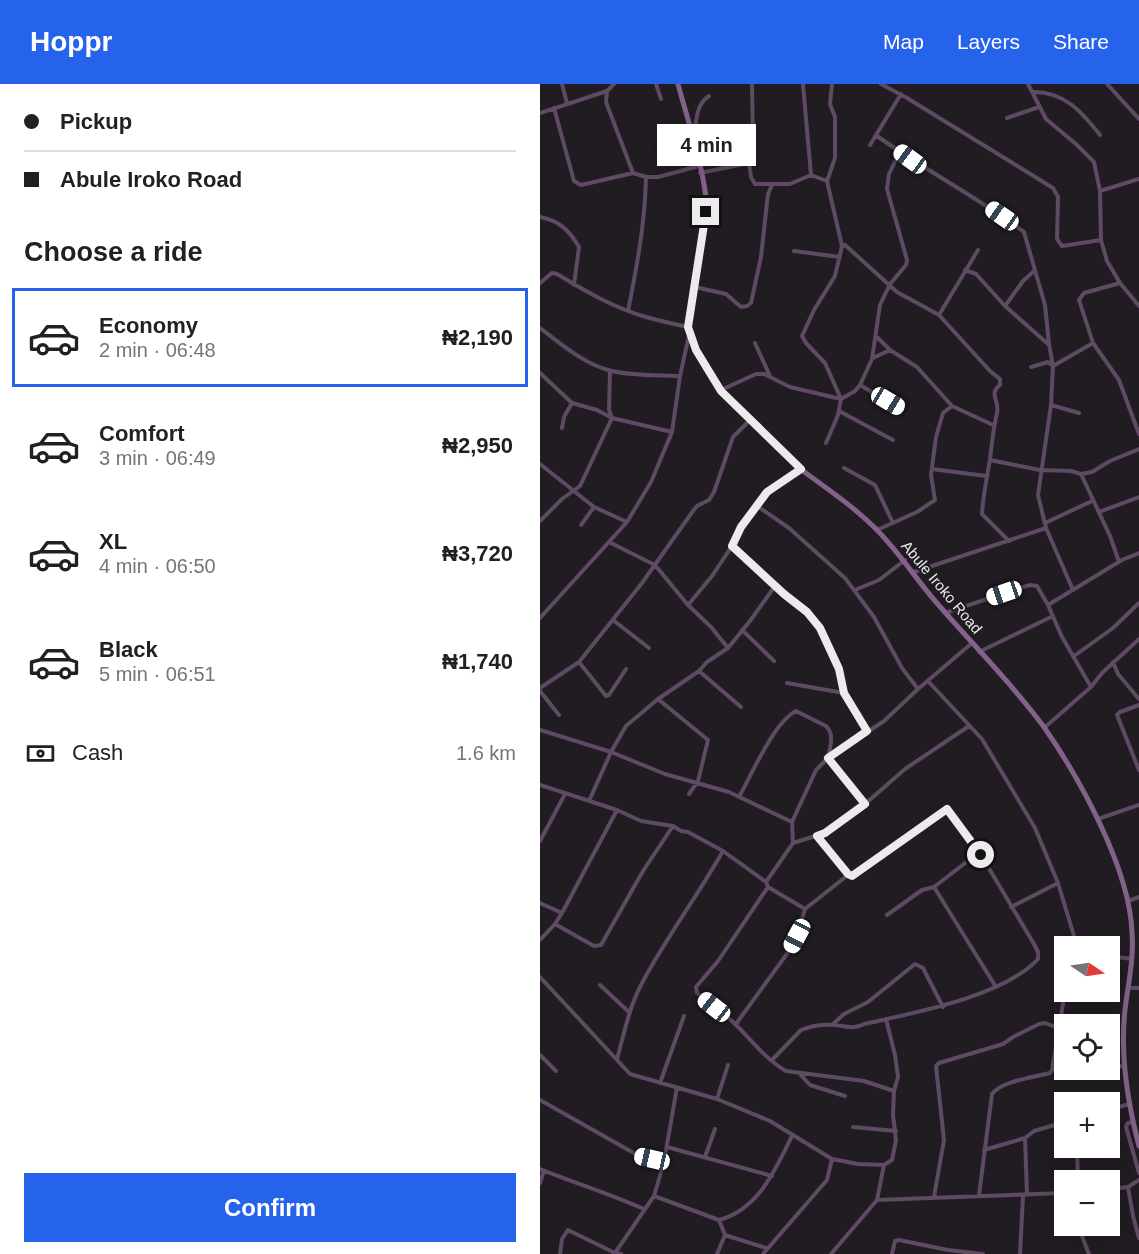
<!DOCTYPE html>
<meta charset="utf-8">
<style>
body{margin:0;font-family:Helvetica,sans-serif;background:#f2f2f2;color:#202124;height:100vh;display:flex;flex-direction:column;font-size:22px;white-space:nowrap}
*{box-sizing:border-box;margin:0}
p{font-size:20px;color:#757577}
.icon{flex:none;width:33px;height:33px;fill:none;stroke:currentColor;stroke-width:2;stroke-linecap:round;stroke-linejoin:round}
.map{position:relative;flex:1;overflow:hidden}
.side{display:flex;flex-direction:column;background:#fff;width:540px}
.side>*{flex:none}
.hud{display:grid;align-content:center;height:132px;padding:0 24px;background:#fff}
.needle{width:39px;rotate:103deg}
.buttons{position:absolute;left:514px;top:852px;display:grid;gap:12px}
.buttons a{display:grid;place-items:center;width:66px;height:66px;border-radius:0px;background:#fff;box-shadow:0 3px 15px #0003;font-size:30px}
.end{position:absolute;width:27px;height:27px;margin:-14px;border:8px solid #edeaee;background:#111;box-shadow:0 0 0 3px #111}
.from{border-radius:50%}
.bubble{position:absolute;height:42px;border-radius:0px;background:#fff;box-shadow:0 3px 15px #0003;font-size:20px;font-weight:700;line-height:42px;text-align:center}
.car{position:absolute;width:18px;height:36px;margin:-18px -9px;border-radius:8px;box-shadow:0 0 4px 2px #0007;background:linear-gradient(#fff 24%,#345 0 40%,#fff 0 76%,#345 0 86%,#fff 0)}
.hud b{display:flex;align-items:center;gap:21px;height:57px;font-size:22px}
.hud b+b{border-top:2px solid #e0e0e0}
.hud i{width:15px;height:15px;background:#202124}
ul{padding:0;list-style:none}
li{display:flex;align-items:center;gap:18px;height:99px;margin:0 12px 9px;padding:0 12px;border:3px solid transparent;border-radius:0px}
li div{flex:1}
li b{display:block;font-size:22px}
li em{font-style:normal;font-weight:700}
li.selected{border-color:#2563eb}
li>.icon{width:54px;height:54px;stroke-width:1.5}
h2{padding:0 24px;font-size:27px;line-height:72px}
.pay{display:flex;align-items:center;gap:15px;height:66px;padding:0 24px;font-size:22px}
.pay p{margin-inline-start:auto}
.primary-button{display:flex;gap:12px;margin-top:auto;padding:12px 24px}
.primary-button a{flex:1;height:69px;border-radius:0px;background:#2563eb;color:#fff;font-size:24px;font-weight:700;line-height:69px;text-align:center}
header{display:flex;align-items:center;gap:36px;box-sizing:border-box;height:84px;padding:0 30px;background:#2563eb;color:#fff}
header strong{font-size:28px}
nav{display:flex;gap:33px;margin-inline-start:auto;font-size:21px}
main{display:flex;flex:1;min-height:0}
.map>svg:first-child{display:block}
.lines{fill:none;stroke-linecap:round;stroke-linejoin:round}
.street{stroke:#5e4a62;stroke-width:4}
.secondary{stroke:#826289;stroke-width:5}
.route{stroke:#edeaee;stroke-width:8}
.labels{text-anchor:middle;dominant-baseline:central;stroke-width:4.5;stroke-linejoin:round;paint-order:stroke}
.street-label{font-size:15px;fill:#edeaee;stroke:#211c22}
</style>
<header>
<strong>Hoppr</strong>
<nav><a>Map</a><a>Layers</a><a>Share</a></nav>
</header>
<main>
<section class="side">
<div class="hud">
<b><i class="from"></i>Pickup</b>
<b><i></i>Abule Iroko Road</b>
</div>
<h2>Choose a ride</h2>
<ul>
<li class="selected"><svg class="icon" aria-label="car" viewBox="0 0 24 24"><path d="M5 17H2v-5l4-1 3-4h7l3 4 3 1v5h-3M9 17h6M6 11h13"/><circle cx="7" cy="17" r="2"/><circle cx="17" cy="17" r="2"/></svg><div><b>Economy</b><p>2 min · 06:48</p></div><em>₦2,190</em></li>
<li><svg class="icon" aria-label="car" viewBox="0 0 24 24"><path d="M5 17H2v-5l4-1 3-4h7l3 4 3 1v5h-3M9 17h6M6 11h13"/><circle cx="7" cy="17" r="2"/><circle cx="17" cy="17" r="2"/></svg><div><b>Comfort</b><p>3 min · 06:49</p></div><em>₦2,950</em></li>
<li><svg class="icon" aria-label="car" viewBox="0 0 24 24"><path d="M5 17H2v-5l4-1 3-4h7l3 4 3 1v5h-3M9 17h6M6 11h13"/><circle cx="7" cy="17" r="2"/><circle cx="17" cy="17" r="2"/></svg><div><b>XL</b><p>4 min · 06:50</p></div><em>₦3,720</em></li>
<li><svg class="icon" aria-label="car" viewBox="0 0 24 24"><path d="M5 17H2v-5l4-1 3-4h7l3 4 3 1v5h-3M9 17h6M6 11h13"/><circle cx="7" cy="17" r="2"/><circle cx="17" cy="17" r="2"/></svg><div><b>Black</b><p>5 min · 06:51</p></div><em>₦1,740</em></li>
</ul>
<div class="pay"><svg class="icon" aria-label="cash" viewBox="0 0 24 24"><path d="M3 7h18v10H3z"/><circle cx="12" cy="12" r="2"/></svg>Cash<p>1.6 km</p></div>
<div class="primary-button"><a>Confirm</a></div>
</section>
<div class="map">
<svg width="599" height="1170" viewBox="0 0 599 1170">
<rect width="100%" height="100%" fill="#211c22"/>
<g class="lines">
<path class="street" d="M 22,0 L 27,19
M 116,0 L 121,15
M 212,0 L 213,60 L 209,79 L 211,93 L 215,100 L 250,100 L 271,91 L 287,97
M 263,0 L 271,91
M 341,0 L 367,14 L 513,104 L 518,113 L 517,155 L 522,162 L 561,156
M 488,0 L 506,35 L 537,61 L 554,78 L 560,107 L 561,156 L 567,177 L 580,199 L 599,222
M 567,0 L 599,35
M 67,7 L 66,18 L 93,89
M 492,8 C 524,7 542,28 560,51
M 14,24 L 34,97 L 41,101 L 93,89 L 106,93 L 118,93 L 159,82
M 0,29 L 67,7 L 74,0
M 467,34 L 499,23
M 150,45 L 155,43 C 157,31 158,19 169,12
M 337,52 C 385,86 437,113 484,148 L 505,221 L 509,260 L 513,282 L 511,321 L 498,411 L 506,444 L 533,506
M 330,61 L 361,10
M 160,89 L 209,79
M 560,107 L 599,95
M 0,133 C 20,137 29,146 39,163 L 34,201
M 302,162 L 305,161 L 357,208 L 399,231 L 450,287 L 460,295 L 460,301 C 448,310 460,317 457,329 C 453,345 452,360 450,375 C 447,394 443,411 442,430 L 469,457
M 254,167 L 300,173
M 425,186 L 436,190 L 465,222 L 508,260
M 0,199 L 12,189 L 17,190 C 45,207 74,224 106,233 C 120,237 134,240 148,243
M 580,199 L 544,209 L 539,216 L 553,259 L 579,296 L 599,350
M 155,203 L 186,210 L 201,223 L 207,222 L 211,219 L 221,173 L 228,110 L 232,101
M 465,222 L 483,197 L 494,187
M 88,227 C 97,182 105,139 106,93
M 399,231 L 438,166
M 0,244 C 21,260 43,279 68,286 C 87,292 119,291 139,292
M 337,253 L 350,266 L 377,283 L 412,322 L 453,341
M 215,259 L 230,292
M 333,274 L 350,266
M 491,283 L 508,278 L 513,282 L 553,259
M 0,289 L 32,319 L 57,326 L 72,334 L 132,348
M 320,301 L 362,326
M 181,306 L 216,290 L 224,290 L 250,303 L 301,315 L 315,307 L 320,301 L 332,275 L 340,221 L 350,200 L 366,181 L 367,176 L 347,105 L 349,90 L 360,67
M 511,321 L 539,329
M 299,327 L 353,356
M 22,344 L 24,333 L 32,319
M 286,359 L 298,331 L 301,315 L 285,279 L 266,259 L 262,252 L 274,226 L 295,192 L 302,162 L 287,97 L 295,74 L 295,33 L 290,20 L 292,0
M 450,376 L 500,386 L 531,387 L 541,390 L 552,388 L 570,377 L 599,365
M 0,380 L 54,423 L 87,438
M 304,384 L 335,401 L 353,439
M 392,385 L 446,392
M 541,390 L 570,452 L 579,478
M 217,422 L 249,444 L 305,494 L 334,533 L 362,584 L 378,605
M 559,428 L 599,413
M 0,437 L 22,415 L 40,402 L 72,334 L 69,326 L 70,287
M 505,439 L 552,417
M 41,441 L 54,423
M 337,446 L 377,428 L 395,416 L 391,391 L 396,353 L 403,329 L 412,322
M 69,458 L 115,481 L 148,521 L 171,543 L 188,564
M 192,462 L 235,502 L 267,528 L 280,544 L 299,585 L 304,609 L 327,647
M 374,488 L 506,444
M 315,506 L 339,496 L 365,476
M 148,521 L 172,492 L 192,462 L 201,443 L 227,408 L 261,385
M 508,521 L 582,476 L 599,469
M 405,529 L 483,503 L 490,501 L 497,502 L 508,521 L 522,553 L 551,603
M 0,534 L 87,438 L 111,398 L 132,348 L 140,292 L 149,251
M 73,536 L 109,564
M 202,546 L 234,577
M 439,568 L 513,532
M 534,572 L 573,544 L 599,519
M 39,578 L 66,612 L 69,611 L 86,585
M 573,578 L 578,590 L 599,615
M 159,587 L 201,623
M 388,597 L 442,655 L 495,744 L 518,799 L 537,862
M 247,599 L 304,609
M 0,604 L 39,578 L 102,499 L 153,427 L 157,422 L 169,416 L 174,408 L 193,353 L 210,336
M 0,607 L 19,631
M 118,615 L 168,656 L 158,697 L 149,710
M 599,621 L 580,628 L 577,631 L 599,686
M 504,644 L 551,603 L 562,589 L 599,555
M 0,646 L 71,668 L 125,690 L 189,708 L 252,738
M 0,701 L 77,726 L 101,737 L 133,742 L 141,747 L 148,748 L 183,767 L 226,798
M 199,713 C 212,690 234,638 256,627 L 286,642 C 295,651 290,662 288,674 L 325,720
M 49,717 L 71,668 L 86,642 L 118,615 L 159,587 L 167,578 L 188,564 L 210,537 L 235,502
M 558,735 L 599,721
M 277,752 L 308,791
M 0,757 L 25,710
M 253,759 L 285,749 L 325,720 L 365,685 L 429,642
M 228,803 L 265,825
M 394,803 L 456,903
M 588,817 L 599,813
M 0,819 L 22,829
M 471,823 L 518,799
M 347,831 L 382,806 L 394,803 L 433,773 L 440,771
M 15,840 L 54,862 L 61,861 L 103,787 L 133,742
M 0,856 L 15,840 L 22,829 L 77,726
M 570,872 L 592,875
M 0,893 L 90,990 L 177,1015 L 230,1037 L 292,1075 L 318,1080 L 344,1081
M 60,901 L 89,928
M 589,904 L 599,904
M 196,940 L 249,867 L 257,852 L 265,825 L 308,791 L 315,790 L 404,726 L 410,726 L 425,752 L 441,771 L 494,860 L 498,868 L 498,875 C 463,913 373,929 324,940 C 314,946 305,942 295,941 C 285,940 271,942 261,946 L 232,976
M 293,940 L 304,930 L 328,918 L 375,880 L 383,884 L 403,923
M 515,967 L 525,969
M 0,971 L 16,987
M 77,975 C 84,950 89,924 101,901 C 125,855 157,813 183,767
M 570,980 L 585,983
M 259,989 L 270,1001 L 305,1012
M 120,999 L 144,932
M 354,1007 L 324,997 L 246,987 C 225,975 211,955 194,939 C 183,928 170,919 157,909 L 156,903 L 178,877 L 228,803 L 226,798 L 253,759 L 252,738 L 276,686 L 288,674 L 344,637 L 378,605 L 432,559
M 177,1015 L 188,981
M 0,1016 L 99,1072 L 124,1078
M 570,1025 L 590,1020
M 593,1038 L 588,1039 L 586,1043 L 599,1089
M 313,1043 L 356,1047
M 485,1054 L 487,1111
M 127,1063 L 232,1092
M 537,1064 L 538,1096
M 444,1066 L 485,1054 L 494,1047 L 525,1038
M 165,1073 L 175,1045
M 0,1085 C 35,1099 70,1110 104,1125
M 0,1099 L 4,1087
M 588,1103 L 593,1132 L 599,1154
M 570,1105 L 588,1103 L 599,1096
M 439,1111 L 452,1010 C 461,997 495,993 510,989 L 512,986 L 525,908
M 114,1112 L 179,1136
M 394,1113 L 404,1056 L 396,982 L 399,979 L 463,960 L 473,953 L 499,940 L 505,939 L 518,944
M 337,1116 L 525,1109
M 538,1142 L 549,1170
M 185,1151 L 226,1164
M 75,1169 L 114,1112 L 124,1078 L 137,1003
M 20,1170 L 22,1155 L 28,1146 L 75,1169 L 81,1170
M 177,1170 L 185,1151 L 179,1136 C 219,1125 235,1086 252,1052
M 223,1170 L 287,1096 L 292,1075
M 291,1170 L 337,1116 L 344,1081 L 352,1076 L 356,1056 L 353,1031 L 354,1007 L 358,993 L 355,971 L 346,935
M 352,1170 L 355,1157 L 359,1156 L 408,1166 L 443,1170
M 480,1170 L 483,1112"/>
<path class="secondary" d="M 138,0 C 148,38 166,89 167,128 C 162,155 158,182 154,210 C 152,221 146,237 149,248 C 161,291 196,322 227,353 C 239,364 251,377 263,387 C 289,406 314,423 336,445 C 359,468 375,494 396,518 C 432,560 471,598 504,643 C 540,695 590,785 592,849 C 594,876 588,900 585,926 C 580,970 588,1020 599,1062"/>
</g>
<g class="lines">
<path class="route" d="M 166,128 L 148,243 L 156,266 L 181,307 L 261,385 L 227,408 L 201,443 L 192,462 L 244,510 L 267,528 L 280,544 L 299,585 L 304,609 L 327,647 L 288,674 L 325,720 L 285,749 L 277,752 L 308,790 L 312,792 L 407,725 L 441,771"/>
</g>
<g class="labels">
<g class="street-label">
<text transform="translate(402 503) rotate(50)">Abule Iroko Road</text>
</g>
</g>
</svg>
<div class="buttons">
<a><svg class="needle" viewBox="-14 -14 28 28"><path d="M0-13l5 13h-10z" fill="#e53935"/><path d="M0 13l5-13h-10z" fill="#757577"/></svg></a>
<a><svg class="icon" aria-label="locate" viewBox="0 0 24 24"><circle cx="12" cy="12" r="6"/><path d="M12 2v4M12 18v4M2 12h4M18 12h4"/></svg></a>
<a>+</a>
<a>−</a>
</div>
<i class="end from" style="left:441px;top:771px"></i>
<i class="end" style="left:166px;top:128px"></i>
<div class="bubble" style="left:117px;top:40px;width:99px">4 min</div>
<i class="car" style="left:370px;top:75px;rotate:306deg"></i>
<i class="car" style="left:462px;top:132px;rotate:305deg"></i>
<i class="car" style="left:348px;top:317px;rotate:121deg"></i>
<i class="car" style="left:464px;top:509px;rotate:251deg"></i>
<i class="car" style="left:257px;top:852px;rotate:208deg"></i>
<i class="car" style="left:174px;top:923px;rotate:308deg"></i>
<i class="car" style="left:112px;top:1075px;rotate:283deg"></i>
</div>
</main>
